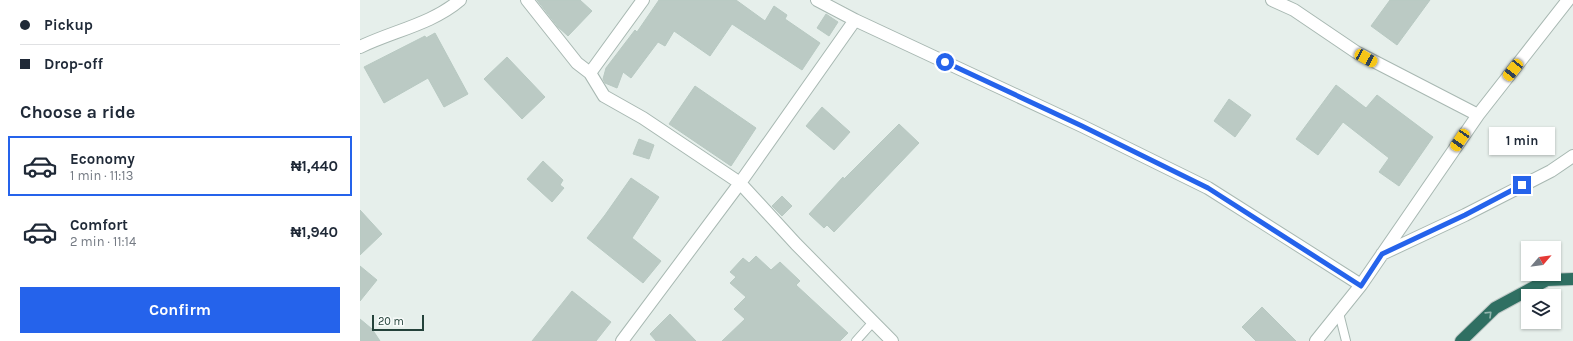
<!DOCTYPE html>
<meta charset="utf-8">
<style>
body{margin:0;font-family:Karla,sans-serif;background:#f6f6f7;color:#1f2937;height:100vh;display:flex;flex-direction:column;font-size:15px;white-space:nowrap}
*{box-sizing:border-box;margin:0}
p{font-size:13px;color:#747a83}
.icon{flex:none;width:22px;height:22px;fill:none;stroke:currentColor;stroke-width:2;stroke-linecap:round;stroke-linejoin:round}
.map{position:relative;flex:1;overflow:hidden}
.panel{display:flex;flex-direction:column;background:#fff;width:360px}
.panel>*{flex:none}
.top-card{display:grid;align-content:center;height:88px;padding:0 20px;background:#fff}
.needle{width:26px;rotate:62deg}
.controls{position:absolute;left:1161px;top:241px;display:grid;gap:8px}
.controls a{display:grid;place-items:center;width:40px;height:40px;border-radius:0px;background:#fff;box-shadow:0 1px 3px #0004;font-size:20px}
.scale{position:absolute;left:12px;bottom:10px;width:52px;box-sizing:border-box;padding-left:4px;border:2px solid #24423a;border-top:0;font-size:11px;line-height:14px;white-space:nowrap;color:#24423a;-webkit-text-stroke:3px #f7fbf9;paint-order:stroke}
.end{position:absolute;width:18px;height:18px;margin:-9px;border:5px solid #2563eb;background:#fff;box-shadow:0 0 0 2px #fff}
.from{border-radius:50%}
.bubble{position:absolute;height:28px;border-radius:0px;background:#fff;box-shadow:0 1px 3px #0004;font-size:13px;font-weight:700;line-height:28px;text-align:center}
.car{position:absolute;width:12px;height:24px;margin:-12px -6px;border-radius:5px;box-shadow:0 0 3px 1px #0007;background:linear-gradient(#f5c518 24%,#345 0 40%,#f5c518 0 76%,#345 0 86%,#f5c518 0)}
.top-card b{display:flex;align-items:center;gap:14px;height:38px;font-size:15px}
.top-card b+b{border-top:1px solid #e0e1e3}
.top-card i{width:10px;height:10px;background:#1f2937}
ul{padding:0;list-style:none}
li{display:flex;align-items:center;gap:12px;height:60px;margin:0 8px 6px;padding:0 12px;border:2px solid transparent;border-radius:0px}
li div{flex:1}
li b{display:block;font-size:15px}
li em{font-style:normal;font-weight:700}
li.active{border-color:#2563eb}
li>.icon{width:36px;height:36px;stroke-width:1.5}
h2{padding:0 20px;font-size:18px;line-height:48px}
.action{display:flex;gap:8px;margin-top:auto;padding:8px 20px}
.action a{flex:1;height:46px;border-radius:0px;background:#2563eb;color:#fff;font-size:16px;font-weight:700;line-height:46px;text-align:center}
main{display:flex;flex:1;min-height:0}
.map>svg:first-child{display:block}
.building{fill:#bbcac4;stroke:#b8c9c2}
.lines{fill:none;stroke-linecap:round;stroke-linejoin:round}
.lane-casing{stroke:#a8b8b2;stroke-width:10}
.street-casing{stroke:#a8b8b2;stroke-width:14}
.highway-casing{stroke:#c2cac8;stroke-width:14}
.lane{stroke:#fff;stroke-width:8}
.street{stroke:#fff;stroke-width:12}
.highway{stroke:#2f6f62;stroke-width:12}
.oneway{stroke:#93b5ae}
.route{stroke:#2563eb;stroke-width:5}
</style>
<main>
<section class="panel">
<div class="top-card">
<b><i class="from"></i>Pickup</b>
<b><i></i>Drop-off</b>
</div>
<h2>Choose a ride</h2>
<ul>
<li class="active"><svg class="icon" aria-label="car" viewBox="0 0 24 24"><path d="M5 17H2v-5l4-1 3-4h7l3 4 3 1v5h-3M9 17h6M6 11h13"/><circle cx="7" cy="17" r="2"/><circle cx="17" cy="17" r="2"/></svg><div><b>Economy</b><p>1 min · 11:13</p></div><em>₦1,440</em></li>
<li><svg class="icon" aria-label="car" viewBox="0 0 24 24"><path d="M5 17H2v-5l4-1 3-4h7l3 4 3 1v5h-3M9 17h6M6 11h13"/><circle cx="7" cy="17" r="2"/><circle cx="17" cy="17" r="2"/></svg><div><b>Comfort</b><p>2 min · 11:14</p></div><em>₦1,940</em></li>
</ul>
<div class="action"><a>Confirm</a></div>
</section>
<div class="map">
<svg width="1213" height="341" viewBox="0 0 1213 341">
<rect width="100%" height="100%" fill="#e6efeb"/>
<path class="building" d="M 177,0 L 220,0 L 232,11 L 208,36 L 198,27 Z
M 299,0 L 376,0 L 405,21 L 414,6 L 427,15 L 425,19 L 460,43 L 442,70 L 372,24 L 350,56 L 314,31 L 305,46 L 298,42 L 271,78 L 263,72 L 257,88 L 245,83 L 243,79 L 246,68 L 275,30 L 277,32 Z
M 1030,0 L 1070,0 L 1037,45 L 1011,26 Z
M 466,14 L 478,22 L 469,36 L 457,28 Z
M 75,33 L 108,94 L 84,107 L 68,78 L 24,103 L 4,67 L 65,36 L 66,38 Z
M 147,57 L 185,97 L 162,119 L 124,79 Z
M 976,85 L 1006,108 L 1017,95 L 1073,137 L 1039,186 L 1019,172 L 1029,158 L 983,122 L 958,155 L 936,139 Z
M 335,86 L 396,128 L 371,166 L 309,124 Z
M 869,99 L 891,115 L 875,137 L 854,121 Z
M 462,107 L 490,132 L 474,150 L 446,126 Z
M 539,124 L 559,143 L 474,232 L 467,225 L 464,228 L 449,214 L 483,177 L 484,179 Z
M 279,139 L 294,145 L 289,159 L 273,154 Z
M 183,161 L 203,180 L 200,185 L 204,188 L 192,202 L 167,179 Z
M 271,178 L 299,197 L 272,238 L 301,261 L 283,283 L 227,238 L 245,215 Z
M 422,196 L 432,206 L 422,216 L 412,206 Z
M 0,210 L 22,234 L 0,255 Z
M 396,256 L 411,270 L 420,262 L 440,281 L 436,285 L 488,333 L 480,341 L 362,341 L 385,319 L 374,309 L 386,297 L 370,283 L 376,277 L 370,272 L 383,258 L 389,263 Z
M 0,266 L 17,280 L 0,301 Z
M 212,291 L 251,322 L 236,341 L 172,341 Z
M 902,307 L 936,341 L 896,341 L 882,327 Z
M 310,314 L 336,341 L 296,341 L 290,334 Z
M 0,319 L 12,329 L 20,341 L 0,341 Z"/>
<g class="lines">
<defs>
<path id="lane" d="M 979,313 L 986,341
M 496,341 L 513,322"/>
<path id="street" d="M 167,0 L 217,63 L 230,73 L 244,96 L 283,118 L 380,183 L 436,244 L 532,341
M 457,0 L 495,20
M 912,0 L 934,10 L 996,52 L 1118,115
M 0,47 C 33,31 72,24 100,0
M 230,73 L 283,0
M 1022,254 L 1105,215 L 1191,171 L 1213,156
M 262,341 L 380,183 L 495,20 L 722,126 L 848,188 L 1001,285
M 956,341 L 1001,285 L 1118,115 L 1208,0"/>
<path id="highway" d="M 1101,341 L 1135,308 L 1187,280 L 1213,279"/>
</defs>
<use href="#lane" class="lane-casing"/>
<use href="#street" class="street-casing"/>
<use href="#highway" class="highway-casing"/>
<use href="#lane" class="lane"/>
<use href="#street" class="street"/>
<use href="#highway" class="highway"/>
</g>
<defs><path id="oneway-chevron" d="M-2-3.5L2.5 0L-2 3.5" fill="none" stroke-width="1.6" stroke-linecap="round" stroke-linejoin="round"/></defs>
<use class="oneway" href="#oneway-chevron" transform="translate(1129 314) rotate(-44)"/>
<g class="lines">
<path class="route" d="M 585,62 L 722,126 L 848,188 L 1001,286 L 1022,254 L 1105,215 L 1162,185"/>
</g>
</svg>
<div class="controls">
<a><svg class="needle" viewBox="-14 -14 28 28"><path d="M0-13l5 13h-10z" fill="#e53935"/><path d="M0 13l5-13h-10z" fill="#747a83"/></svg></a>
<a><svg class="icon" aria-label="layers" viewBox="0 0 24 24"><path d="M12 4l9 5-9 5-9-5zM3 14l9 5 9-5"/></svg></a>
</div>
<div class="scale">20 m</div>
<i class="end from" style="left:585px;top:62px"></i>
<i class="end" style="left:1162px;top:185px"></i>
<div class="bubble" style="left:1129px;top:127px;width:66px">1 min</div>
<i class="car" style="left:1006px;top:58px;rotate:119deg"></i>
<i class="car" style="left:1153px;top:70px;rotate:218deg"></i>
<i class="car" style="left:1100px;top:140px;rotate:214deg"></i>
</div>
</main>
